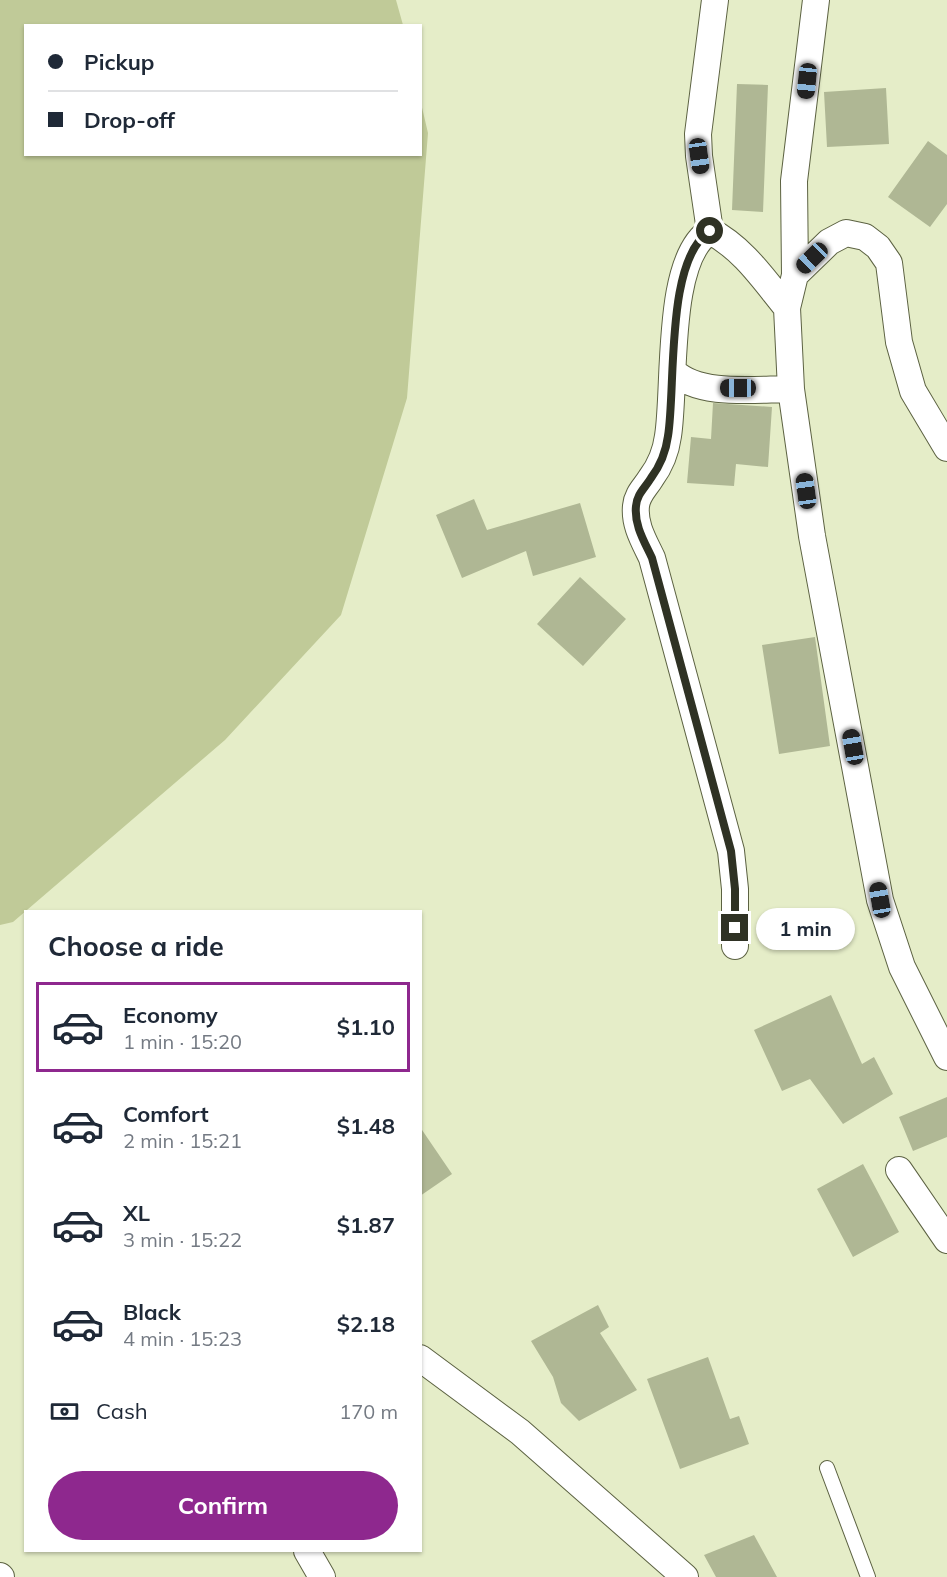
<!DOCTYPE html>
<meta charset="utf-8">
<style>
body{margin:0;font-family:Mulish,sans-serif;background:#f2f2f3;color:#1f2937;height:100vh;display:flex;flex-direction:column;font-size:22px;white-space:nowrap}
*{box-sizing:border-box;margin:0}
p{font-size:20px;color:#747a83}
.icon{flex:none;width:33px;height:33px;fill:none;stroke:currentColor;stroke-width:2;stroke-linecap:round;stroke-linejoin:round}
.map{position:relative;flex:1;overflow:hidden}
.panel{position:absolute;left:24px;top:910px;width:398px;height:642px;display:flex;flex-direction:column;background:#fff;border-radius:0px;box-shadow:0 2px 4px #0004}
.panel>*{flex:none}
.hud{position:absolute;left:24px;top:24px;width:398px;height:132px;border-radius:0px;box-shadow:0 2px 4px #0004;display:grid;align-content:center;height:132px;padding:0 24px;background:#fff}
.end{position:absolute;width:27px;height:27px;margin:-14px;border:8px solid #2f3224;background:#fff;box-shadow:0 0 0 3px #fff}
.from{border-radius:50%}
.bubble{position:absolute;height:42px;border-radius:21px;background:#fff;box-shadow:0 2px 4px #0004;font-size:20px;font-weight:700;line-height:42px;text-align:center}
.car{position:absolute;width:18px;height:36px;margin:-18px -9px;border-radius:8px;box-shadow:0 0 4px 2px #0007;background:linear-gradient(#222 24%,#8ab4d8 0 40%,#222 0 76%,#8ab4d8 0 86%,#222 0)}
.hud b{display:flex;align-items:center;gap:21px;height:57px;font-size:22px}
.hud b+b{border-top:2px solid #e0e1e3}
.hud i{width:15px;height:15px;background:#1f2937}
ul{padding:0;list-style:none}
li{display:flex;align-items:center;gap:18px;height:90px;margin:0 12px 9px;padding:0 12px;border:3px solid transparent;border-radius:0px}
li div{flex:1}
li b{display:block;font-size:22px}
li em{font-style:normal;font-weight:700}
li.selected{border-color:#8e288e}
li>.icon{width:54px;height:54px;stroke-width:1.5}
h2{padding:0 24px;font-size:27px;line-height:72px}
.pay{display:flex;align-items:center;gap:15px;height:66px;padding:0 24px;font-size:22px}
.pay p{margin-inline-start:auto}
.cta{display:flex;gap:12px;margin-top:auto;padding:12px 24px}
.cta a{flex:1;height:69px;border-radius:36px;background:#8e288e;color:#fff;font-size:24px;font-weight:700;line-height:69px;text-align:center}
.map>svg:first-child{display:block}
.green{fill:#c0ca98}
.building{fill:#afb794}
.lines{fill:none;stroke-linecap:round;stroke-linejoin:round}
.lane-casing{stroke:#5c6242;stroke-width:16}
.street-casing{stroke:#5c6242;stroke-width:28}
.lane{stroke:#fff;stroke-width:14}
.street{stroke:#fff;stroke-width:26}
.route{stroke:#2f3224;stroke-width:8}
</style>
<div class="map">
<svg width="947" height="1577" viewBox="0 0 947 1577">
<rect width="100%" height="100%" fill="#e5edc8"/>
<path class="green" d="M 0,0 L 396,0 L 403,25 L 26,26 L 26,154 L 420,154 L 420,99 L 428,133 L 407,398 L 341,615 L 225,740 L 13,922 L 0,925 Z"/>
<path class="building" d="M 737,84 L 768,85 L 763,212 L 732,210 Z
M 886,88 L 889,144 L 827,147 L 824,92 Z
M 928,141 L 947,155 L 947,204 L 930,227 L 888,197 Z
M 713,403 L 772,407 L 768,467 L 736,464 L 734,486 L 687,483 L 691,437 L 711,439 Z
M 474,499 L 487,530 L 580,503 L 596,557 L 533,576 L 526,551 L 462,578 L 436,515 Z
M 580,577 L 626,619 L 583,666 L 537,624 Z
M 815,637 L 830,746 L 779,754 L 762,645 Z
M 831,995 L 862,1064 L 874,1057 L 893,1094 L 843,1124 L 810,1079 L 782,1091 L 754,1030 Z
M 947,1097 L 947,1137 L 913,1151 L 899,1117 Z
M 420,1127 L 452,1174 L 420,1196 Z
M 863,1164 L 899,1232 L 853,1257 L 817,1189 Z
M 598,1305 L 609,1327 L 600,1333 L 637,1390 L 579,1421 L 561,1403 L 553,1377 L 531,1341 Z
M 708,1357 L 730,1419 L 739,1416 L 749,1444 L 680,1469 L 647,1379 Z
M 754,1535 L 777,1577 L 716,1577 L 704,1555 Z"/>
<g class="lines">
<defs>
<path id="lane" d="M 827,1468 L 868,1577"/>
<path id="street" d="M 816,0 L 794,181 L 795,275 L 787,308 L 791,389 L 812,536 L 880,900 L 902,967 L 947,1057
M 710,231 L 699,156 L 698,134 L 715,0
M 795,275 L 829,242 L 846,233 L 865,237 L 878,247 L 889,263 L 899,342 L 913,391 L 947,448
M 673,371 C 698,397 757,389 791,389
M 735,946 L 735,889 L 731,851 L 652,558 C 644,541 634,525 636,506 C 637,494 645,488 651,478 C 660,466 666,451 668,436 C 676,387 665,259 710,231 C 743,248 764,280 787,308
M 899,1170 L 947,1240
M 420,1358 L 520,1432 L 685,1577
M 307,1551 L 322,1577
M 0,1576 L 1,1577"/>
</defs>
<use href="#lane" class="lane-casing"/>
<use href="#street" class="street-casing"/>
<use href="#lane" class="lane"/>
<use href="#street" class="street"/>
</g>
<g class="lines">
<path class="route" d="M 710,231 C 665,259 676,388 668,436 C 666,451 660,466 651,478 C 645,488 637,494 636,506 C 634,525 644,541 652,558 L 731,851 L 735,889 L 735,928"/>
</g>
</svg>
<i class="end from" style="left:710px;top:231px"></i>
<i class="end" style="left:735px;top:928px"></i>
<div class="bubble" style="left:756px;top:908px;width:99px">1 min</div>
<i class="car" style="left:807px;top:81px;rotate:186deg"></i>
<i class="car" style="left:699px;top:156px;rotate:172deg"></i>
<i class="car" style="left:812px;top:258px;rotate:226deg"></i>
<i class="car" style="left:738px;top:388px;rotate:270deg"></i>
<i class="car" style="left:806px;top:491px;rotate:352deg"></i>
<i class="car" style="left:853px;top:747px;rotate:350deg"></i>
<i class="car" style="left:880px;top:900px;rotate:350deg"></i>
<div class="hud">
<b><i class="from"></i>Pickup</b>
<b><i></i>Drop-off</b>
</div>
<section class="panel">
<h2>Choose a ride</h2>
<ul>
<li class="selected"><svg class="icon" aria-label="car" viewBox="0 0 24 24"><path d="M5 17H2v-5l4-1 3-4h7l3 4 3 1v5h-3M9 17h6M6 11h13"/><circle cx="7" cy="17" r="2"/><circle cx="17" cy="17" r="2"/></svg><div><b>Economy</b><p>1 min · 15:20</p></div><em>$1.10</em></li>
<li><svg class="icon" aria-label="car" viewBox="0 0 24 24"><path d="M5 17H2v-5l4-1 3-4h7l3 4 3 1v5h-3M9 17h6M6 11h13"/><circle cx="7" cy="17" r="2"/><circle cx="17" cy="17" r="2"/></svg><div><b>Comfort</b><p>2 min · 15:21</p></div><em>$1.48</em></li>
<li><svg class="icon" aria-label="car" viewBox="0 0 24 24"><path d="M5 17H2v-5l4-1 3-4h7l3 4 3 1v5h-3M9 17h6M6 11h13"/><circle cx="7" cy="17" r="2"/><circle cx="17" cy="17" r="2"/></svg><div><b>XL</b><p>3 min · 15:22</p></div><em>$1.87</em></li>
<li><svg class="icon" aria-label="car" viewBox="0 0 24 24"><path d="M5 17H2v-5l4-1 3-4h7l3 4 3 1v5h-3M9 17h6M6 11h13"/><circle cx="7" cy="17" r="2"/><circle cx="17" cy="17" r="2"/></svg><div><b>Black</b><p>4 min · 15:23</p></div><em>$2.18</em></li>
</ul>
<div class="pay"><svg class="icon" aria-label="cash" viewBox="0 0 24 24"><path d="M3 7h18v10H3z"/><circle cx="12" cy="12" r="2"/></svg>Cash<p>170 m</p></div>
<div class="cta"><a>Confirm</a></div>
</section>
</div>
